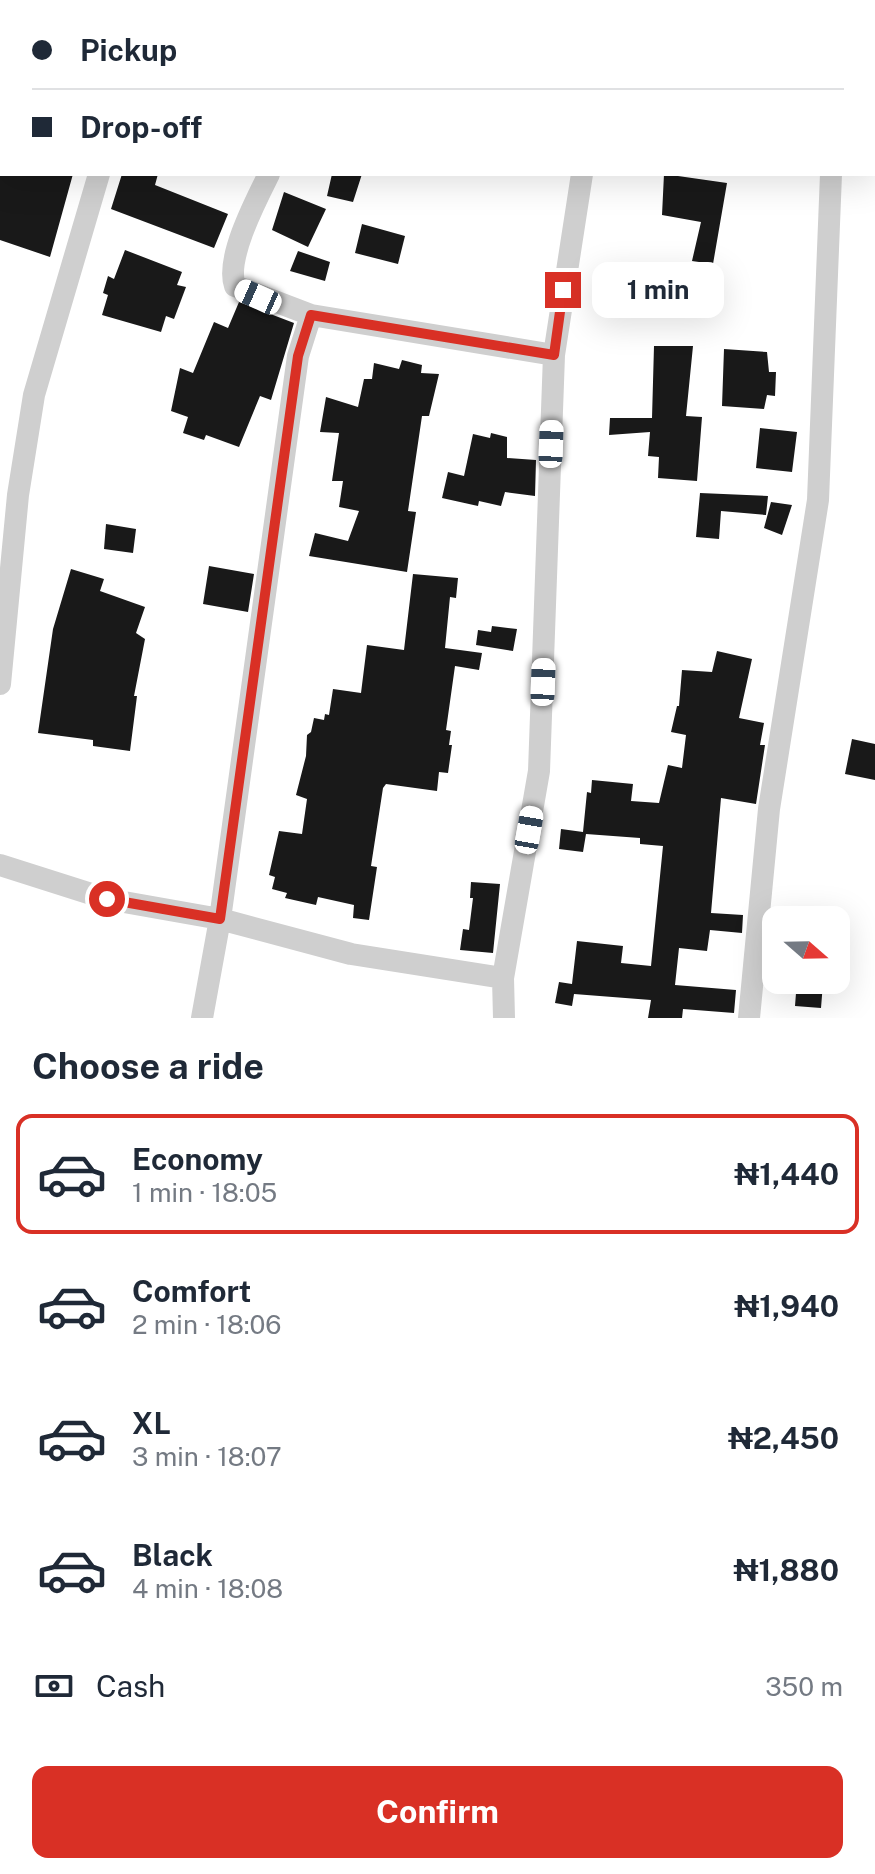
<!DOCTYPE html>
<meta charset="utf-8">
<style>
body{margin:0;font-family:"Public Sans",sans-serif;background:#f6f6f7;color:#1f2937;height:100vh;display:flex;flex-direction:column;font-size:30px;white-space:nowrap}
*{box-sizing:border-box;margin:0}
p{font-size:26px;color:#747a83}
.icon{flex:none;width:44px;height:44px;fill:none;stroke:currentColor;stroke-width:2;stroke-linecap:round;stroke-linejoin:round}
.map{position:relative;height:1018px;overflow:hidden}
.drawer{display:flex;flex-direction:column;background:#fff;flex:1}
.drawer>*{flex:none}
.guide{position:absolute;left:0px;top:0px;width:876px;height:176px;box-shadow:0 8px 32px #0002;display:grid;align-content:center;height:176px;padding:0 32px;background:#fff}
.needle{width:52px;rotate:110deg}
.tools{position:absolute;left:762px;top:906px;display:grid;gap:16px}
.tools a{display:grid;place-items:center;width:88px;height:88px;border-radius:16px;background:#fff;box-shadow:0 8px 32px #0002;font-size:40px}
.end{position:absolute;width:36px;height:36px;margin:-18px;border:10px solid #d93025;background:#fff;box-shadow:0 0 0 4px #fff}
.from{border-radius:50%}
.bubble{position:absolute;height:56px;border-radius:16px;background:#fff;box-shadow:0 8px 32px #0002;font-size:26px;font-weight:700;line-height:56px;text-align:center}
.car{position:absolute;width:24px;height:48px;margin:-24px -12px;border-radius:10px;box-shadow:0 0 6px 2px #0007;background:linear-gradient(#fff 24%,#345 0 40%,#fff 0 76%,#345 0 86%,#fff 0)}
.guide b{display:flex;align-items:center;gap:28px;height:76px;font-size:30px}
.guide b+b{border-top:2px solid #e0e1e3}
.guide i{width:20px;height:20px;background:#1f2937}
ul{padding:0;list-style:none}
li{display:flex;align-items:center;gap:24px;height:120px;margin:0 16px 12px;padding:0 16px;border:4px solid transparent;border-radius:16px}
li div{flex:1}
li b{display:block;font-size:30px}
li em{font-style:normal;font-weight:700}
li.on{border-color:#d93025}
li>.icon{width:72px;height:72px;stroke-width:1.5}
h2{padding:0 32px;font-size:36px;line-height:96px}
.pay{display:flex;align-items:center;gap:20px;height:88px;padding:0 32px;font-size:30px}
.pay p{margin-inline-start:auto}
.button{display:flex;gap:16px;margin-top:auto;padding:16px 32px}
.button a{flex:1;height:92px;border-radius:16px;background:#d93025;color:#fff;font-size:32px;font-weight:700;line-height:92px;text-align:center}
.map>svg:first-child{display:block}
.building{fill:#191919}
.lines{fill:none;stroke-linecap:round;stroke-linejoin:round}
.minor{stroke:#cfcfcf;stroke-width:22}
.route{stroke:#d93025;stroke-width:10}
</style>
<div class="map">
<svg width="875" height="1018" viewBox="0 0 875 1018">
<rect width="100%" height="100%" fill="#fff"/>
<path class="building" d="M 0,174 L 73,174 L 50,257 L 0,240 Z
M 122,174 L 158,174 L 155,185 L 228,214 L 214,248 L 111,209 Z
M 332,174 L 362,174 L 353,202 L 327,196 Z
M 664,174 L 727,183 L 713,264 L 692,261 L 701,222 L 662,215 Z
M 284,192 L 326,209 L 308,247 L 272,230 Z
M 362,224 L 405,236 L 398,264 L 355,253 Z
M 125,250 L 182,272 L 177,285 L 186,287 L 174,319 L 166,316 L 161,332 L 102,315 L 108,295 L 103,293 L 108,276 L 114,279 Z
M 298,251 L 330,262 L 325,281 L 290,271 Z
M 239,302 L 294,323 L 271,400 L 260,396 L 239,447 L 206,435 L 204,440 L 183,433 L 188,417 L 171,411 L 180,368 L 193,373 L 214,322 L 228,328 Z
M 654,346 L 693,346 L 686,416 L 702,417 L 697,481 L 658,478 L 659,457 L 648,456 L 650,432 L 609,435 L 610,418 L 652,418 Z
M 724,349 L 767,352 L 769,372 L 776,372 L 775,396 L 767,395 L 764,409 L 722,406 Z
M 402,360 L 422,365 L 421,373 L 439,374 L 429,416 L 422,416 L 408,511 L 416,512 L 407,572 L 309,556 L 315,533 L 348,541 L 359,511 L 339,507 L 343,481 L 332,481 L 339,433 L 320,432 L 326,397 L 358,407 L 364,379 L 372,379 L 374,363 L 399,369 Z
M 760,428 L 797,432 L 792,472 L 756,468 Z
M 491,433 L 507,437 L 507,458 L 536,460 L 535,496 L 505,492 L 501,506 L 479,501 L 478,506 L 442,498 L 448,472 L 464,476 L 473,434 L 490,438 Z
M 700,493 L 768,496 L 766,515 L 721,511 L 719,539 L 696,537 Z
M 771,502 L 792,505 L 782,535 L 764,528 Z
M 106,524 L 136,529 L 133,553 L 104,549 Z
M 209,566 L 254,574 L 248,612 L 203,604 Z
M 71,569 L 104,579 L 100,591 L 145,607 L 136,633 L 145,639 L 134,696 L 137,696 L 130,751 L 93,746 L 93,740 L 38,733 L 53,629 Z
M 413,574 L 458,578 L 456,598 L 450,597 L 445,648 L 482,653 L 479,670 L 455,666 L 446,730 L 451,731 L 449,745 L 452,745 L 448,773 L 439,772 L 437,791 L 386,784 L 383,788 L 371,866 L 377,867 L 369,920 L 353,918 L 354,905 L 318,897 L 316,905 L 285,898 L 287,893 L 272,889 L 275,877 L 269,875 L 279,831 L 302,834 L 307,799 L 296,795 L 306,756 L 307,735 L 311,732 L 314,718 L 324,720 L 325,714 L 329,715 L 333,689 L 361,693 L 367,645 L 404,650 Z
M 492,626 L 517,629 L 513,651 L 476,645 L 478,630 L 491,632 Z
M 717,651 L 752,659 L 739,718 L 764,723 L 760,745 L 765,745 L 756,804 L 721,798 L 711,913 L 743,915 L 742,933 L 710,930 L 707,951 L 679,948 L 675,985 L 736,990 L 734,1013 L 683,1009 L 682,1018 L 648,1018 L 651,1000 L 574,994 L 572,1006 L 555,1003 L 559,982 L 572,984 L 577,941 L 623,946 L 621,963 L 651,966 L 663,846 L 640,844 L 640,838 L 586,834 L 583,852 L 559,849 L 561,829 L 583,832 L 587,792 L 591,793 L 592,780 L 633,784 L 631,801 L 659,803 L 668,765 L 682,768 L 686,735 L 671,732 L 677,706 L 679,706 L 682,670 L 712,672 Z
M 852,739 L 875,744 L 875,780 L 845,774 Z
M 471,882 L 500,884 L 493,953 L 460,950 L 463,929 L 469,930 L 473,898 L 470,898 Z
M 797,980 L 823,983 L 821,1008 L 795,1006 Z"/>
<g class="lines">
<path class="minor" d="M 150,2 L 151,0
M 609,2 L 610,0
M 874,156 L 875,156
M 269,174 C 256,200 225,259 235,286 L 311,315
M 0,684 L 18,495 L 34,395 L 99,174
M 0,865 L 107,899 L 220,919 L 351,954 L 503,978
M 202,1018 L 220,919 L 298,356 L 311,315 L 554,355
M 504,1018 L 503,978 L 539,771 L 554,355 L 582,174
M 749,1018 L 769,809 L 818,500 L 831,174"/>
</g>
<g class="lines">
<path class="route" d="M 107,899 L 220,919 L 298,356 L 311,315 L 554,355 L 563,290"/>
</g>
</svg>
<div class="tools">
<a><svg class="needle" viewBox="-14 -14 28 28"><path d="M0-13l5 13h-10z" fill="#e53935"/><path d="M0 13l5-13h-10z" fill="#747a83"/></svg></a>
</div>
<i class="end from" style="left:107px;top:899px"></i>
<i class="end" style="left:563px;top:290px"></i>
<div class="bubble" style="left:592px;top:262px;width:132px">1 min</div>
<i class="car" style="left:258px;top:297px;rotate:294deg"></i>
<i class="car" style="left:551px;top:444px;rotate:2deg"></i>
<i class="car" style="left:543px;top:682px;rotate:2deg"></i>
<i class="car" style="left:529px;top:830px;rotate:10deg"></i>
<div class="guide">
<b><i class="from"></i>Pickup</b>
<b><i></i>Drop-off</b>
</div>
</div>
<section class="drawer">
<h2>Choose a ride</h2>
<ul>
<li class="on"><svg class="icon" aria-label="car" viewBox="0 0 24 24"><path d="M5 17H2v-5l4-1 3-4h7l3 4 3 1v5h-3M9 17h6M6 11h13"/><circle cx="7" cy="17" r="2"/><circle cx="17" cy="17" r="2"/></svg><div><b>Economy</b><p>1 min · 18:05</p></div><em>₦1,440</em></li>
<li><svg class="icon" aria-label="car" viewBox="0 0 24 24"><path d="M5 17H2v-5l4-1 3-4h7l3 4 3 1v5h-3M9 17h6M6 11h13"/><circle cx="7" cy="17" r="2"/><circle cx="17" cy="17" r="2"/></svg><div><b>Comfort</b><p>2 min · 18:06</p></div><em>₦1,940</em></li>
<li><svg class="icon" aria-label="car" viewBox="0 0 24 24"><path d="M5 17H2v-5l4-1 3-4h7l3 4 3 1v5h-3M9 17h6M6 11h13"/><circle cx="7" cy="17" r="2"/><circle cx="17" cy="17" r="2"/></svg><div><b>XL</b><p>3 min · 18:07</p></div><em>₦2,450</em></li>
<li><svg class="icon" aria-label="car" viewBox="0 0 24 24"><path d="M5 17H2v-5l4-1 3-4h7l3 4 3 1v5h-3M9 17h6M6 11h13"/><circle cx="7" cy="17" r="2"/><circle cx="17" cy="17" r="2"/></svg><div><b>Black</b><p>4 min · 18:08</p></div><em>₦1,880</em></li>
</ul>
<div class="pay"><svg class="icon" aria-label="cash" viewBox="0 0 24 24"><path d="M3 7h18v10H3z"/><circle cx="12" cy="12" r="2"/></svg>Cash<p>350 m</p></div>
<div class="button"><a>Confirm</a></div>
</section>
